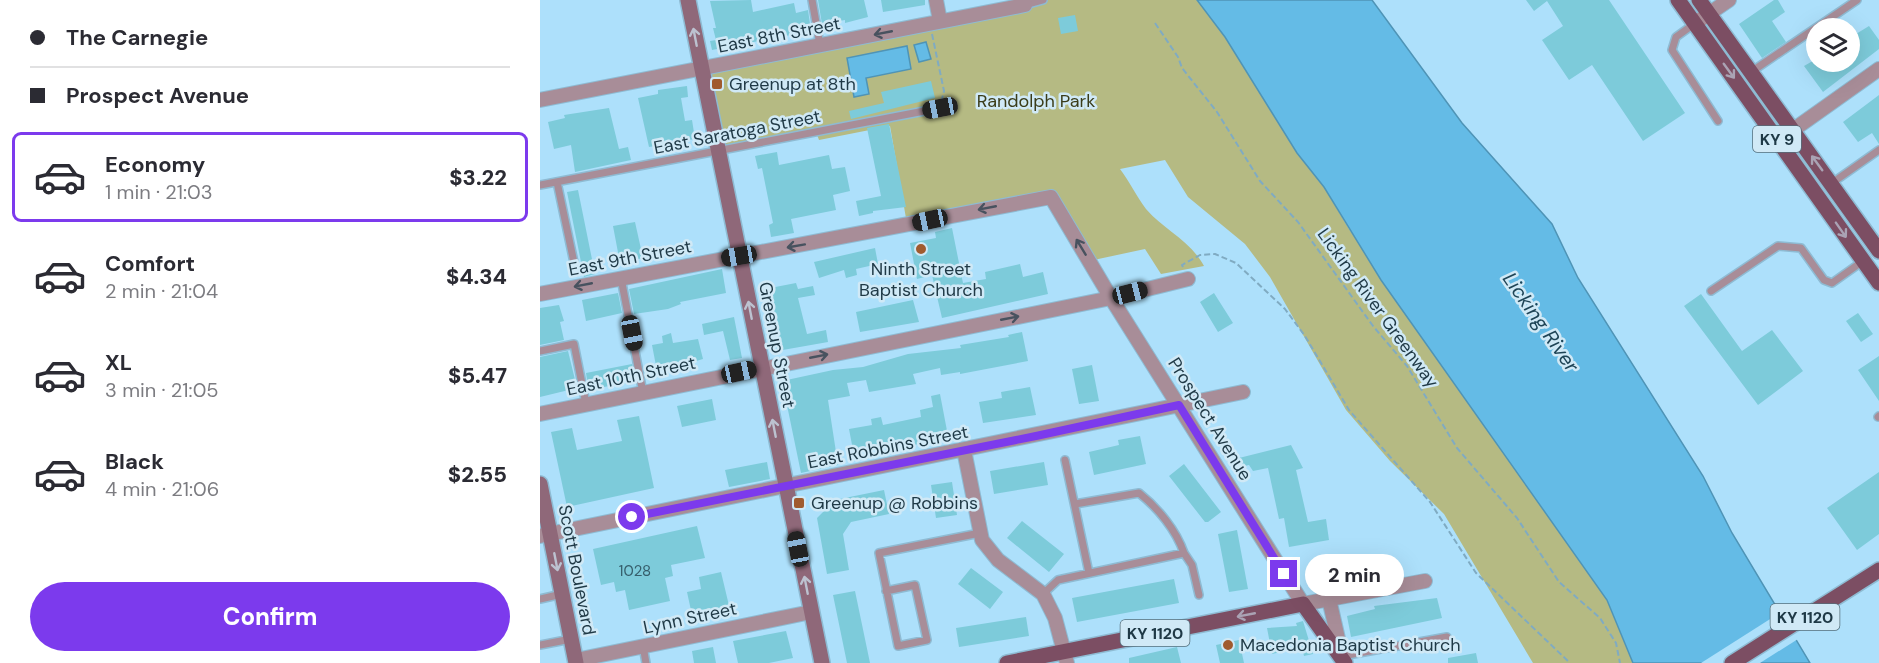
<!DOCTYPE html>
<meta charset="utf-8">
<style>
body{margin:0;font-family:"DM Sans",sans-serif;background:#f7f7f7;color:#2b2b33;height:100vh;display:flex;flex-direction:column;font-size:22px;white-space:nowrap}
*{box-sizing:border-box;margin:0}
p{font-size:20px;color:#7c7c81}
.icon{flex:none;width:33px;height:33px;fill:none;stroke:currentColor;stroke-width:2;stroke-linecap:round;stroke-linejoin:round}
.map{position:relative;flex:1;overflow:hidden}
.panel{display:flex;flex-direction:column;background:#fff;width:540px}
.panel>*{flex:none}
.banner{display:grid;align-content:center;height:132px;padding:0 30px;background:#fff}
.tools{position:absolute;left:1266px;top:18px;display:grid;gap:12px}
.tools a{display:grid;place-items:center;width:54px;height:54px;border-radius:50%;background:#fff;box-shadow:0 6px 24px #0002;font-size:30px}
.end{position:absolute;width:27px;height:27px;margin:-14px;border:8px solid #7c3aed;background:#fff;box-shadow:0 0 0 3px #fff}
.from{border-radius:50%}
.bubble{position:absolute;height:42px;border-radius:21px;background:#fff;box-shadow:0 6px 24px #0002;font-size:20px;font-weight:800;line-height:42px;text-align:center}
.car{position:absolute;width:18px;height:36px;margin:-18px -9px;border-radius:8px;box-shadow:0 0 4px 2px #0007;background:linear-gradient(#222 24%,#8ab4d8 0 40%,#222 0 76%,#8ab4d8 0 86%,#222 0)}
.banner b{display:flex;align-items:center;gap:21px;height:57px;font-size:22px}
.banner b+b{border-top:2px solid #e1e1e2}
.banner i{width:15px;height:15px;background:#2b2b33}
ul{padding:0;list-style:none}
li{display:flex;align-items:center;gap:18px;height:90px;margin:0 12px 9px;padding:0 18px;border:3px solid transparent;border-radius:9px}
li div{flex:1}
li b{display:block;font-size:22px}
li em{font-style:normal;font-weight:800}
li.active{border-color:#7c3aed}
li>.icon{width:54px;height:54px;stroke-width:1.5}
.primary-button{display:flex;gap:12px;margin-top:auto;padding:12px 30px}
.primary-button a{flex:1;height:69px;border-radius:36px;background:#7c3aed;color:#fff;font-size:24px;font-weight:800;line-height:69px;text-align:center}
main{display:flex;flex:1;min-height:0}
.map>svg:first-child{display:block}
.green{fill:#b5ba83}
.water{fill:#64bbe6;stroke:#4f94b6;stroke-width:1.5}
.pier{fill:#ade0fb}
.building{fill:#7dcbda}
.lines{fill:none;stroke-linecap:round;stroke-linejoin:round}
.service-casing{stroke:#8ebbd3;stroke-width:10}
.minor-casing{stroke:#8ebbd3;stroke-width:16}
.secondary-casing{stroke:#8ebbd3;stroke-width:18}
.primary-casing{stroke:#8ebbd3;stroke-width:18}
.path{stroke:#80abc2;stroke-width:2;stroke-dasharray:6 3;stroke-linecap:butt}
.service{stroke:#a88d98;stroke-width:7}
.minor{stroke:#a88d98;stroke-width:14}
.secondary{stroke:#8f6879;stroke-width:15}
.primary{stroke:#7c4e63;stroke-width:15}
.oneway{stroke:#48525f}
.oneway2{stroke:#bcc2d0}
.oneway3{stroke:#aaa3b4}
.route{stroke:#7c3aed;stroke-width:8}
.poi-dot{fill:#a05b2e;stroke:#d0e9f6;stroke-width:2}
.labels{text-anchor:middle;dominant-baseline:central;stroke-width:5;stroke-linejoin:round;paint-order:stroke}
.number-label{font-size:15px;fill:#365e6b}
.shield{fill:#d0e9f6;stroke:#546e7b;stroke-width:1.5}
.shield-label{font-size:16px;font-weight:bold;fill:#1f3946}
.street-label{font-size:18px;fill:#1f3946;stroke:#d0e9f6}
.poi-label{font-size:18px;fill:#1f3946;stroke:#d0e9f6;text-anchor:start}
.park-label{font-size:18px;fill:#3a3c19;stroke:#d0e9f6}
.water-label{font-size:20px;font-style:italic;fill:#1e4456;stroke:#d0e9f6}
</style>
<main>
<section class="panel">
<div class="banner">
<b><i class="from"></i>The Carnegie</b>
<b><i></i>Prospect Avenue</b>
</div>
<ul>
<li class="active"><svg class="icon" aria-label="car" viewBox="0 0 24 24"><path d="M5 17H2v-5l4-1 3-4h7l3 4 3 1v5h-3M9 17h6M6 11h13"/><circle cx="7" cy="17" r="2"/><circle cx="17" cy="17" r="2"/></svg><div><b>Economy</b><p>1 min · 21:03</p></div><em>$3.22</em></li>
<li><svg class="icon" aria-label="car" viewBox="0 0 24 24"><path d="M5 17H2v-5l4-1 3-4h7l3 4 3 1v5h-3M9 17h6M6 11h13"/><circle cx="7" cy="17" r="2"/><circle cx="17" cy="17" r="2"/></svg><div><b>Comfort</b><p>2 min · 21:04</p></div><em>$4.34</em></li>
<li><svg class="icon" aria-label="car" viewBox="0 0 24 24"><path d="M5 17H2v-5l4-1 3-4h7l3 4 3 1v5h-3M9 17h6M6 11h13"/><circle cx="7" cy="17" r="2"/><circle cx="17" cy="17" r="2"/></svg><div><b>XL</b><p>3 min · 21:05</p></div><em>$5.47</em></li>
<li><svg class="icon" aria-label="car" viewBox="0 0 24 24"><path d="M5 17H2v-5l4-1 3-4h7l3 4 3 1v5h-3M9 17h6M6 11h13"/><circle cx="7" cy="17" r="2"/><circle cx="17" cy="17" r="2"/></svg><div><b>Black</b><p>4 min · 21:06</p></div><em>$2.55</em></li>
</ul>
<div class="primary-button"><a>Confirm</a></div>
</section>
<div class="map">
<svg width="1339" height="663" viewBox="0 0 1339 663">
<rect width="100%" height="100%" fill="#ade0fb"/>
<path class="green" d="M 503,0 L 657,0 L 685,37 L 757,153 L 784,187 L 809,229 L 1067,600 L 1093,663 L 993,663 L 904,514 L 850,461 L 806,410 L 730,277 L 705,244 L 648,197 L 625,160 L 580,169 C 590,182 596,196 606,209 C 624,230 650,240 664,266 L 621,274 L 605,249 L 549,261 L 511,197 L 367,224 L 350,126 L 279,140 L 276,132 L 178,150 L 162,68 Z"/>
<path class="water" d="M 657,0 L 832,0 L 922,123 L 1012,224 L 1038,278 L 1163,476 L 1192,533 L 1270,663 L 1093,663 L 1067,600 L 841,280 L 784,187 L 757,153 L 685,37 Z
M 386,42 L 391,59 L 379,62 L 374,45 Z
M 367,46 L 371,69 L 326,78 L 329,94 L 314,97 L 307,58 Z"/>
<path class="pier" d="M 1241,612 L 1258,639 L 1220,663 L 1161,663 Z"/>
<path class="building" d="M 211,0 L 213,12 L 254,3 L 256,13 L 268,10 L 271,31 L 172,50 L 170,41 L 176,40 L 173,28 L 176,28 L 170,1 Z
M 278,0 L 324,0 L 328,17 L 305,23 L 305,20 L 282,24 Z
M 341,0 L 385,0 L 385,5 L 343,12 Z
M 986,0 L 1069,0 L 1145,113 L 1103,141 L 1052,65 L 1029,80 L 1002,40 L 1023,26 L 1007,1 L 994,11 Z
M 1234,0 L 1238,0 L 1245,12 L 1232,21 L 1246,42 L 1222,58 L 1199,24 Z
M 535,15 L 538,31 L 521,34 L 518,18 Z
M 1310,24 L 1316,34 L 1329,26 L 1339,40 L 1339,49 L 1283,92 L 1264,66 L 1271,62 L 1310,62 Z
M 391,81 L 395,98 L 311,119 L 309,111 L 344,103 L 341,92 Z
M 147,86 L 148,97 L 141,98 L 145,121 L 152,120 L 155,139 L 109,147 L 98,98 L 118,94 L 118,90 Z
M 1339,95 L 1339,144 L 1332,133 L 1318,142 L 1303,122 Z
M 69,108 L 79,149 L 88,147 L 91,160 L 35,172 L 31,145 L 14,149 L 8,122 L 25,118 L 24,115 Z
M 349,124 L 366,207 L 333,211 L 333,213 L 319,216 L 316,201 L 341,196 L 327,128 Z
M 237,152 L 239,165 L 289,155 L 292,169 L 305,167 L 310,191 L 293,195 L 296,210 L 251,219 L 254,233 L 231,237 L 229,225 L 233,223 L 222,168 L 218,169 L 215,156 Z
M 38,190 L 55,274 L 44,277 L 27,192 Z
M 95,222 L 103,258 L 80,263 L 73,226 Z
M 412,228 L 423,283 L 446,279 L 445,272 L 480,264 L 483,277 L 503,272 L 508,294 L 402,318 L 392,275 L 377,279 L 370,243 L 396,238 L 395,232 Z
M 335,248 L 338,264 L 316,269 L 317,275 L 306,278 L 304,270 L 279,278 L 274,262 Z
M 182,269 L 186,293 L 140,302 L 141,304 L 128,309 L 94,314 L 89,289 Z
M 256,283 L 258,289 L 273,286 L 275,295 L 258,298 L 267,334 L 286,330 L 288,342 L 237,351 L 225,289 Z
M 78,293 L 82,313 L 46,321 L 42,300 Z
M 674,293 L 693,323 L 678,332 L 660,302 Z
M 1161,294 L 1202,351 L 1232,330 L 1263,371 L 1218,405 L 1144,306 Z
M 373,300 L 379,322 L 320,332 L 316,312 Z
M 19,305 L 24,321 L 20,322 L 24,340 L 0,345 L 0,308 Z
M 1318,313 L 1333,334 L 1321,342 L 1306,321 Z
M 194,317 L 202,358 L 190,360 L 183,331 L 164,335 L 162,324 Z
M 482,332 L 488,361 L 420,374 L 420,372 L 401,375 L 400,368 L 373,374 L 376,384 L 329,392 L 326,380 L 307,383 L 310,396 L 288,400 L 298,465 L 261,473 L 242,381 L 293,370 L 323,367 L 368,354 L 421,348 L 420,345 L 469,337 L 468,335 Z
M 131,333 L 133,343 L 158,339 L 163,359 L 139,366 L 139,368 L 117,371 L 112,345 L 123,343 L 122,336 Z
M 28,351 L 37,388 L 0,397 L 0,357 Z
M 1339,356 L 1339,401 L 1318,370 Z
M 92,364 L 95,382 L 51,389 L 48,386 L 46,373 Z
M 552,365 L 559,401 L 539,404 L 532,369 Z
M 490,387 L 496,415 L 443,423 L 439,402 L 462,398 L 461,392 Z
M 400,394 L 408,436 L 363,448 L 361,443 L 313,450 L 309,429 L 332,425 L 331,419 L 341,417 L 343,425 L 381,417 L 380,410 L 393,407 L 391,396 Z
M 172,399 L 176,420 L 142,427 L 137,406 Z
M 99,416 L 114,488 L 27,507 L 11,432 L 32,428 L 37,450 L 82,441 L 77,420 Z
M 600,436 L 606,464 L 554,475 L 549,452 L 579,445 L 578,440 Z
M 751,445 L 763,468 L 756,470 L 768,522 L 786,519 L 789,540 L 749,547 L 744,518 L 739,519 L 728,468 L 713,471 L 709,465 L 699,467 L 695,459 Z
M 227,462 L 230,479 L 189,487 L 185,470 Z
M 504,462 L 508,485 L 454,494 L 450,471 Z
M 644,464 L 681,512 L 668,522 L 665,522 L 629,476 Z
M 1339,472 L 1339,534 L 1317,550 L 1287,508 Z
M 412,482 L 417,515 L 396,518 L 391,485 Z
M 344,490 L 349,514 L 311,522 L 303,534 L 309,570 L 287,574 L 277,518 L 295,500 Z
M 482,521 L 524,554 L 509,572 L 467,538 Z
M 157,526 L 165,558 L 131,565 L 133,576 L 125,578 L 130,601 L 89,610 L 85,590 L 76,592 L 74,582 L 61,585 L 53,549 Z
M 697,530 L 708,589 L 689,592 L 678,534 Z
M 431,568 L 463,592 L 450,609 L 418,584 Z
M 181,572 L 191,614 L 167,619 L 165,612 L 152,615 L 147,592 L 161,589 L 159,577 Z
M 634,579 L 639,603 L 537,622 L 532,598 Z
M 315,591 L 330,663 L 307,663 L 293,595 Z
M 897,598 L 902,618 L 811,637 L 807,616 L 835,609 L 834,606 Z
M 486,617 L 489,636 L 419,647 L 416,628 Z
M 763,621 L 773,654 L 764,656 L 760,640 L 739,644 L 741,652 L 732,654 L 727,628 L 757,626 L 756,623 Z
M 246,631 L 253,658 L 229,663 L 198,663 L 193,641 Z
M 699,640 L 704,663 L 680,663 L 676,645 Z
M 173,647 L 176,663 L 154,663 L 152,651 Z
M 637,647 L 641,663 L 589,663 L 589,658 Z
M 936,653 L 938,663 L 908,663 L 908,658 Z"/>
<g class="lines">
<defs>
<path id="service" d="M 272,0 L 280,45
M 485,5 L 503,0
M 1154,24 L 1136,37 L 1132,50 L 1178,121
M 1211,72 L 1317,0
M 17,182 L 36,272
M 1292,183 L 1339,150
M 0,185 L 400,108
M 81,278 L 103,393
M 1171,291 L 1238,246 L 1261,248 L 1284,280 L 1292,283 L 1323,261
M 0,351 L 34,344 L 46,404
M 1338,417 L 1339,416
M 525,460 L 549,573
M 644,553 L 652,565 L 659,595
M 346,591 L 375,585 L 387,640 L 358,646 L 339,553 L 440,533
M 503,594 L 518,580 L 644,553 C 636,530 618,508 599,493 L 535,504
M 0,599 L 22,594
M 0,645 L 31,639
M 103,646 L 106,663
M 802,656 L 907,637"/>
<path id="minor" d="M 396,0 L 400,21
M 1154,24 L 1189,0
M 0,100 L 485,5
M 1253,130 L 1339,69
M 0,294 L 511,197 L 571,298 L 763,604 L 885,581
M 0,414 L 571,298 L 648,279
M 424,450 L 442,540 L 458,560 L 503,594 L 515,618 L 527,663
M 0,536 L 703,392
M 789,599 L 802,656
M 36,660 L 271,612"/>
<path id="secondary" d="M 148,0 L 282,663
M 0,484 L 36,663"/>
<path id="primary" d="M 1138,0 L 1339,283
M 1159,0 L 1339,251
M 467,663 L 763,604 L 805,663
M 1192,663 L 1339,570"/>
</defs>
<use href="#service" class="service-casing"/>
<use href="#minor" class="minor-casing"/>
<use href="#secondary" class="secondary-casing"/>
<use href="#primary" class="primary-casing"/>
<path class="path" d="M 615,23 L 638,57 L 642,68 L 677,112 L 720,181 L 758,222 L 833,326 L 867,366 L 917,448 L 977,518 L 1019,582 L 1060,618 L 1076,643 L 1080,663
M 392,34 L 404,91 L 402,99
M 643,267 L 642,265 L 660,255 L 675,254 L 696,263 L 745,309 L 765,336 L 809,410 L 890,502 L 936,573 L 1030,663"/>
<use href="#service" class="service"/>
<use href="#minor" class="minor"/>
<use href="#secondary" class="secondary"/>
<use href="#primary" class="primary"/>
</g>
<defs><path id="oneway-shaft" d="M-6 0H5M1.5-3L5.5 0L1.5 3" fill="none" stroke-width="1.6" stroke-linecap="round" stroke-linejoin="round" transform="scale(1.5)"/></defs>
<g class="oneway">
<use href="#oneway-shaft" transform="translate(343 33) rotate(169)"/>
<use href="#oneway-shaft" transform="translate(447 208) rotate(169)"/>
<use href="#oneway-shaft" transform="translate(256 246) rotate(170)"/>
<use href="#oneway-shaft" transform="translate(541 247) rotate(-121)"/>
<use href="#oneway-shaft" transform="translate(43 285) rotate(169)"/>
<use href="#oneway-shaft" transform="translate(470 318) rotate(-11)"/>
<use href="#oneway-shaft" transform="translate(279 356) rotate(-11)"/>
</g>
<g class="oneway2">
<use href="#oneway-shaft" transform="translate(155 37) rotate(-101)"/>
<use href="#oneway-shaft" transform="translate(210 310) rotate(-101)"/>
<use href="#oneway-shaft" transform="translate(234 428) rotate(-101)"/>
<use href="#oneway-shaft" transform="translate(16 562) rotate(79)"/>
<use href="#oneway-shaft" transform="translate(266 585) rotate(-101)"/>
</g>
<g class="oneway3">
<use href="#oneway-shaft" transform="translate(1189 71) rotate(54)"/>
<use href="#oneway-shaft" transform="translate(1277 163) rotate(-126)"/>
<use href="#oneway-shaft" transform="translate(1301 230) rotate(55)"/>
<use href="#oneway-shaft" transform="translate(706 615) rotate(169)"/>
</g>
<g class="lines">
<path class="route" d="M 92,517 L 496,436 L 639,405 L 744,574"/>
</g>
<g class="poi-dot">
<rect x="171" y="78" width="12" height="12" rx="3"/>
<circle cx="381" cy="249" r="6"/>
<rect x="253" y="497" width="12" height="12" rx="3"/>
<circle cx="688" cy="645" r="6"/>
</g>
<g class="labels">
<g class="number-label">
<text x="95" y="571">1028</text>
</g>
<g class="shield">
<rect x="1213" y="126" width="48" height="26" rx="4.5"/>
<rect x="1230.5" y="604" width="69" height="26" rx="4.5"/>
<rect x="580.5" y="620" width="69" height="26" rx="4.5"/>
</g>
<g class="shield-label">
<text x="1237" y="139">KY 9</text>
<text x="1265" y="617">KY 1120</text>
<text x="615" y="633">KY 1120</text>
</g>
<g class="street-label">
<text transform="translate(239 35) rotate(-11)">East 8th Street</text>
<text transform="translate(197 132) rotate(-11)">East Saratoga Street</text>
<text transform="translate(90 258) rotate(-11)">East 9th Street</text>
<text transform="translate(838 308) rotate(54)">Licking River Greenway</text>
<text transform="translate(237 345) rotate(79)">Greenup Street</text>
<text transform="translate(91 376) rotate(-12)">East 10th Street</text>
<text transform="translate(670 419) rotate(58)">Prospect Avenue</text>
<text transform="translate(348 447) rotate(-11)">East Robbins Street</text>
<text transform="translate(37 570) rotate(79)">Scott Boulevard</text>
<text transform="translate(150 618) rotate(-12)">Lynn Street</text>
</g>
<g class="poi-label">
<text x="189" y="84">Greenup at 8th</text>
<text x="381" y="269" text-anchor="middle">Ninth Street<tspan x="381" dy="21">Baptist Church</tspan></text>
<text x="271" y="503">Greenup @ Robbins</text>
<text x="700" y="645">Macedonia Baptist Church</text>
</g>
<g class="park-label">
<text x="496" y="101">Randolph Park</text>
</g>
<g class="water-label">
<text transform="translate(1001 322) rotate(55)">Licking River</text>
</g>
</g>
</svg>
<div class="tools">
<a><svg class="icon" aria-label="layers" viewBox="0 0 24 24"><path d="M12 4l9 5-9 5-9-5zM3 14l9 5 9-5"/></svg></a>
</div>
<i class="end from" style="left:92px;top:517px"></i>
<i class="end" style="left:744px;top:574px"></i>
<div class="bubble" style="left:765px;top:554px;width:99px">2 min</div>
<i class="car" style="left:400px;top:108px;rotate:259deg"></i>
<i class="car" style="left:390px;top:220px;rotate:258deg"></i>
<i class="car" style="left:199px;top:256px;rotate:260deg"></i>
<i class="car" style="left:590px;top:293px;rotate:76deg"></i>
<i class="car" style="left:92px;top:333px;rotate:169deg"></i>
<i class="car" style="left:199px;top:372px;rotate:78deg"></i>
<i class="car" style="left:258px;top:549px;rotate:349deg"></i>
</div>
</main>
